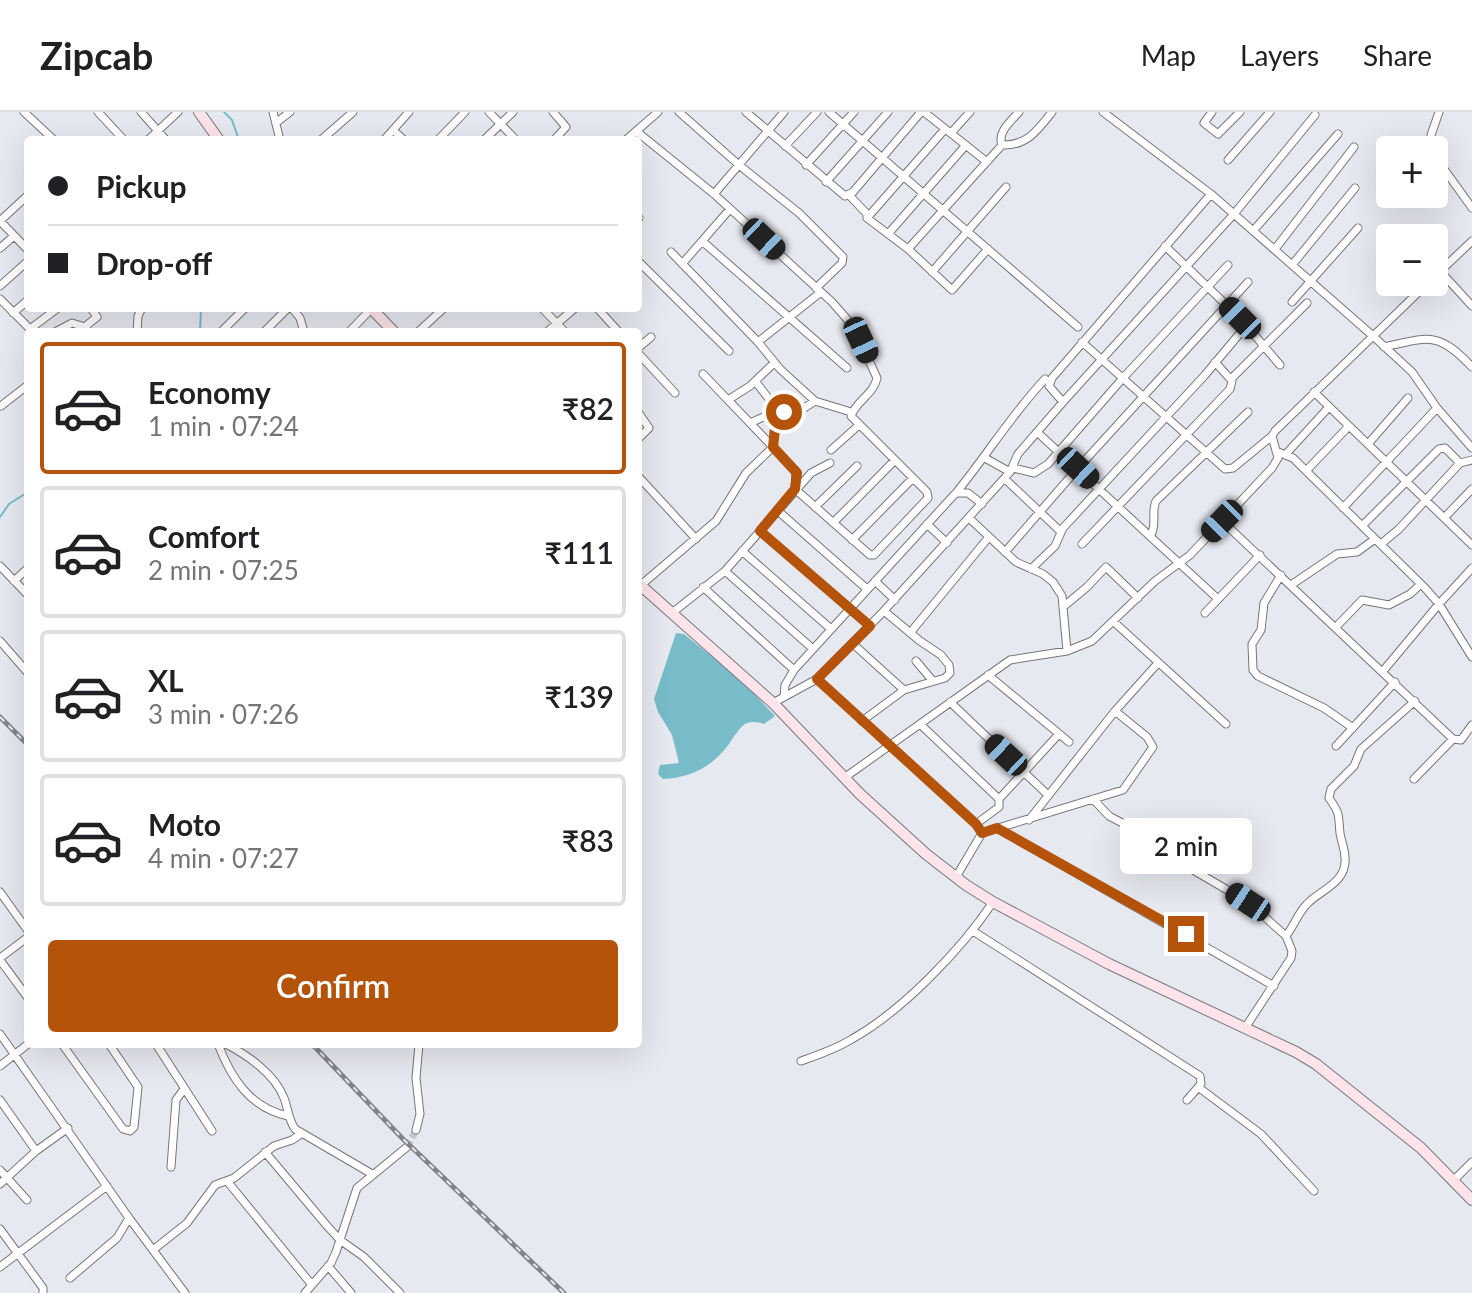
<!DOCTYPE html>
<meta charset="utf-8">
<style>
body{margin:0;font-family:Lato,sans-serif;background:#f2f2f2;color:#202124;height:100vh;display:flex;flex-direction:column;font-size:30px;white-space:nowrap}
*{box-sizing:border-box;margin:0}
p{font-size:26px;color:#757577}
.icon{flex:none;width:44px;height:44px;fill:none;stroke:currentColor;stroke-width:2;stroke-linecap:round;stroke-linejoin:round}
.map{position:relative;flex:1;overflow:hidden}
.side{position:absolute;left:24px;top:216px;width:618px;height:720px;display:flex;flex-direction:column;background:#fff;border-radius:8px;box-shadow:0 8px 32px #0002}
.side>*{flex:none}
.top-card{position:absolute;left:24px;top:24px;width:618px;height:176px;border-radius:8px;box-shadow:0 8px 32px #0002;display:grid;align-content:center;height:176px;padding:0 24px;background:#fff}
.buttons{position:absolute;left:1376px;top:24px;display:grid;gap:16px}
.buttons a{display:grid;place-items:center;width:72px;height:72px;border-radius:8px;background:#fff;box-shadow:0 8px 32px #0002;font-size:40px}
.end{position:absolute;width:36px;height:36px;margin:-18px;border:10px solid #b45309;background:#fff;box-shadow:0 0 0 4px #fff}
.from{border-radius:50%}
.bubble{position:absolute;height:56px;border-radius:8px;background:#fff;box-shadow:0 8px 32px #0002;font-size:26px;font-weight:600;line-height:56px;text-align:center}
.car{position:absolute;width:24px;height:48px;margin:-24px -12px;border-radius:10px;box-shadow:0 0 6px 2px #0007;background:linear-gradient(#222 24%,#8ab4d8 0 40%,#222 0 76%,#8ab4d8 0 86%,#222 0)}
.top-card b{display:flex;align-items:center;gap:28px;height:76px;font-size:30px}
.top-card b+b{border-top:2px solid #e0e0e0}
.top-card i{width:20px;height:20px;background:#202124}
ul{padding:14px 0 0;list-style:none}
li{display:flex;align-items:center;gap:24px;height:132px;margin:0 16px 12px;padding:0 8px;border:4px solid #e0e0e0;border-radius:8px}
li div{flex:1}
li b{display:block;font-size:30px}
li em{font-style:normal;font-weight:600}
li.current{border-color:#b45309}
li>.icon{width:72px;height:72px;stroke-width:1.5}
.action{display:flex;gap:16px;margin-top:auto;padding:16px 24px}
.action a{flex:1;height:92px;border-radius:8px;background:#b45309;color:#fff;font-size:32px;font-weight:600;line-height:92px;text-align:center}
header{display:flex;align-items:center;gap:48px;box-sizing:border-box;height:112px;padding:0 40px;background:#fff;border-bottom:2px solid #e0e0e0}
header strong{font-size:38px}
nav{display:flex;gap:44px;margin-inline-start:auto;font-size:28px}
.map>svg:first-child{display:block}
.water{fill:#77bcc8}
.lines{fill:none;stroke-linecap:round;stroke-linejoin:round}
.stream{stroke:#77bcc8;stroke-width:2}
.street-tunnel{stroke:#c3c5cb;stroke-width:7;stroke-dasharray:7 3.5;stroke-linecap:butt}
.street-casing{stroke:#75767c;stroke-width:9}
.secondary-casing{stroke:#75767c;stroke-width:12}
.street{stroke:#fff;stroke-width:7}
.secondary{stroke:#fde4eb;stroke-width:10}
.rail-casing{stroke:#838489;stroke-width:5}
.rail{stroke:#e7e9f0;stroke-width:2;stroke-dasharray:6;stroke-linecap:butt}
.route{stroke:#b45309;stroke-width:10}
</style>
<header>
<strong>Zipcab</strong>
<nav><a>Map</a><a>Layers</a><a>Share</a></nav>
</header>
<div class="map">
<svg width="1472" height="1181" viewBox="0 0 1472 1181">
<rect width="100%" height="100%" fill="#e7e9f0"/>
<path class="water" d="M 676,521 L 684,522 L 743,570 L 775,604 L 764,612 C 758,610 751,609 745,612 C 739,616 733,626 729,632 C 713,654 691,666 663,667 L 658,662 L 660,653 L 679,651 L 672,623 L 658,600 L 654,587 Z"/>
<g class="lines">
<path class="stream" d="M 224,0 L 232,8 L 239,28
M 200,220 L 201,196
M 0,405 L 9,392 L 28,380"/>
<path class="street-tunnel" d="M 407,1035 L 416,1018"/>
<defs>
<path id="street" d="M 24,0 L 54,28
M 98,0 L 124,28
M 141,0 L 166,28
M 273,0 L 280,28
M 489,0 L 516,28
M 553,0 L 566,15 L 554,28
M 679,0 L 739,53 L 799,101 L 843,145 L 842,151 L 816,176
M 746,0 L 845,84 L 853,80 L 921,0
M 829,0 L 1078,215
M 924,0 L 987,50
M 1103,0 L 1211,82 L 1373,224 L 1412,260 L 1437,296 L 1472,336
M 1212,0 L 1204,11 L 1218,22 L 1240,0
M 277,10 L 290,0
M 394,19 L 404,28
M 636,19 L 714,82 L 832,190 L 853,214 L 877,266 C 874,282 856,289 851,304 L 927,380 L 928,386 L 874,443 L 870,443 L 795,377 L 796,359 L 703,262
M 951,21 L 970,0
M 148,28 L 178,0
M 321,28 L 353,0
M 384,28 L 409,0
M 438,28 L 465,0
M 484,28 L 513,0
M 626,28 L 658,0
M 1002,33 C 997,20 1011,9 1019,0
M 785,34 L 817,0
M 1434,38 L 1444,57 L 1472,96
M 1434,38 L 1431,23 L 1439,0
M 1228,48 L 1270,0
M 806,53 L 854,0
M 826,70 L 888,0
M 714,82 L 784,0
M 849,83 L 867,102 L 867,106 L 908,137 L 952,178 L 988,137
M 638,105 L 639,106
M 867,106 L 945,17
M 0,109 L 28,138
M 0,109 L 28,83
M 1253,119 L 1338,22
M 888,122 L 966,33
M 702,129 L 847,256
M 1165,134 L 1240,206 L 1280,253
M 0,136 L 14,124
M 908,137 L 1002,33 C 1027,34 1038,18 1052,0
M 1275,137 L 1354,35
M 671,140 L 758,230 L 780,257 L 815,289 L 851,300
M 638,149 L 729,239
M 682,152 L 730,97
M 1292,153 L 1355,76
M 1440,159 L 1472,194
M 932,160 L 1006,75
M 1434,165 L 1472,129
M 0,174 L 28,149
M 0,187 L 30,217 L 58,196
M 1292,190 L 1358,116
M 292,196 L 300,206 L 304,220
M 542,196 L 565,220
M 597,196 L 619,220
M 13,201 L 28,188
M 86,218 L 87,213 L 97,205 L 91,196
M 55,220 L 72,211 L 85,215
M 137,220 L 138,204 L 142,196
M 221,220 L 245,196
M 264,220 L 288,196
M 349,220 L 371,197
M 418,220 L 444,196
M 547,220 L 575,196
M 758,230 L 821,180
M 1082,230 L 1225,357 L 1233,356 L 1272,324
M 1384,235 C 1429,225 1438,219 1472,255
M 638,236 L 651,225
M 638,241 L 675,281
M 1231,267 L 1307,191
M 1314,280 L 1472,433
M 728,288 L 750,274 L 774,251
M 1063,290 L 1234,102 L 1315,3
M 1,294 L 28,273
M 638,300 L 649,316 L 638,327
M 750,311 L 777,299 L 798,300 L 815,289
M 1037,320 L 1218,487
M 1368,332 L 1408,286
M 831,338 L 859,313
M 1278,340 L 1293,346 L 1425,476 L 1439,492 L 1472,545
M 1285,343 L 1329,295
M 985,346 L 1010,360
M 1013,356 L 1034,361 L 1048,352 L 1123,266 L 1228,153
M 1306,359 L 1349,314
M 638,364 L 696,427
M 1005,367 L 1060,419
M 956,381 C 987,343 1012,302 1045,267
M 815,395 L 857,354
M 1343,396 L 1437,296
M 777,398 L 867,477
M 969,406 L 1016,450 L 1043,462 L 1053,470 L 1062,484 L 1067,539
M 1444,406 L 1472,377
M 1222,409 L 1453,627 L 1461,628 L 1472,613
M 833,411 L 895,348
M 927,412 L 947,431
M 1362,414 L 1439,337 L 1445,336 L 1460,351
M 760,419 L 870,514
M 1151,423 C 1157,412 1151,400 1156,389 L 1248,300
M 852,428 L 913,366
M 1082,432 L 1230,277 L 1232,269 L 1215,250
M 1381,432 L 1399,417 L 1460,351 L 1472,348
M 742,439 L 831,517
M 1005,440 L 1078,356 L 1248,170
M 0,454 L 28,483
M 1031,457 L 1055,434 L 1063,416 L 1205,263 L 1246,214
M 725,459 L 813,537
M 1281,463 L 1264,491 L 1261,518 L 1252,532 L 1253,558 L 1258,564 L 1324,596 L 1353,616
M 14,469 L 28,456
M 875,469 L 895,488
M 1291,473 L 1337,442 L 1357,440 L 1375,427
M 703,475 L 794,558
M 638,479 L 641,473 L 716,409 L 746,361 L 773,335 L 776,296 L 755,269
M 1063,495 L 1087,475 L 1106,455 L 1138,486
M 672,501 L 725,459 L 811,361 L 830,351
M 1205,501 L 1260,443
M 1114,510 L 1226,612
M 1336,515 L 1362,488 L 1389,493 L 1410,482 L 1421,472
M 910,521 L 988,426
M 0,529 L 28,561
M 852,531 L 904,578
M 916,549 L 932,568
M 1383,559 L 1439,492 L 1472,456
M 988,563 L 1069,630
M 817,567 L 976,712 L 982,721
M 784,585 L 785,573 L 794,558 L 953,384 L 956,381 L 968,381 L 982,392
M 950,590 L 1047,682
M 773,591 L 817,567 L 881,502 L 1010,360 L 1018,342 L 1063,290 L 1049,274 L 1052,266 L 1211,82
M 862,609 L 904,578 L 945,566 L 950,561 L 949,553 L 941,543 L 920,529 L 884,499
M 920,612 L 999,687 L 999,695 L 976,712
M 1336,634 L 1395,570
M 844,666 L 1010,548 L 1067,539 L 1092,529 L 1155,469 L 1190,443 L 1272,356 L 1278,346 L 1272,324 L 1275,319 L 1429,170
M 1414,667 L 1453,627
M 999,687 L 1059,622
M 1093,687 L 1109,704 L 1145,723 L 1164,741 L 1248,790 L 1286,824 L 1292,839 L 1291,846 L 1245,916
M 1029,708 L 1115,599 L 1158,551
M 997,716 L 1274,874
M 956,765 L 982,721 L 1123,678 L 1153,635 L 1147,625 L 1115,599
M 0,780 L 28,819
M 973,819 L 1200,964 L 1201,972 L 1187,988
M 1286,824 C 1294,814 1298,801 1307,792 C 1320,778 1347,771 1345,746 C 1345,737 1341,729 1340,721 C 1338,703 1341,703 1329,686 L 1331,677 L 1354,654 L 1361,637 L 1415,589
M 0,846 L 28,825
M 0,848 L 28,886
M 0,922 L 129,1106 L 185,1181
M 62,932 L 123,1017 L 130,1019 L 134,1015 L 138,975 L 109,932
M 156,932 L 212,1019
M 218,932 C 231,966 250,996 288,1004
M 226,932 C 247,943 275,962 284,986 C 288,996 288,1007 295,1017 L 372,1062
M 801,949 C 818,943 836,937 852,927 C 902,899 961,838 993,790
M 0,954 L 28,932
M 1198,975 L 1261,1022 L 1314,1079
M 0,988 L 36,1039
M 416,1018 L 420,1002 L 416,966 L 419,932
M 265,1040 L 328,1115 L 340,1128 L 364,1145 L 400,1181
M 171,1055 L 176,988 L 184,977
M 0,1058 L 27,1088
M 227,1069 L 312,1173
M 1453,1069 L 1472,1050
M 0,1072 L 36,1039 L 68,1016
M 0,1117 L 43,1176 L 43,1181
M 153,1138 L 187,1111 L 215,1073 L 234,1066 L 274,1034 L 292,1028 L 301,1022
M 328,1154 L 351,1181
M 0,1155 L 107,1074
M 70,1166 L 117,1126 L 129,1106
M 305,1181 L 331,1151 L 336,1140 L 357,1076 L 407,1035"/>
<path id="secondary" d="M 199,0 L 219,28
M 371,196 L 394,220
M 638,471 L 773,591 L 860,682 L 926,742 L 966,773 L 993,790 L 1109,852 L 1296,940 L 1316,952 L 1421,1036 L 1472,1088"/>
</defs>
<use href="#street" class="street-casing"/>
<use href="#secondary" class="secondary-casing"/>
<use href="#street" class="street"/>
<use href="#secondary" class="secondary"/>
<defs>
<path id="rail" d="M 0,605 L 28,633
M 312,932 L 402,1026 L 564,1181"/>
</defs>
<use href="#rail" class="rail-casing"/>
<use href="#rail" class="rail"/>
</g>
<g class="lines">
<path class="route" d="M 784,300 L 777,299 L 773,335 L 797,361 L 795,377 L 760,419 L 870,514 L 817,567 L 976,712 L 982,721 L 997,716 L 1186,822"/>
</g>
</svg>
<div class="buttons">
<a>+</a>
<a>−</a>
</div>
<i class="end from" style="left:784px;top:300px"></i>
<i class="end" style="left:1186px;top:822px"></i>
<div class="bubble" style="left:1120px;top:706px;width:132px">2 min</div>
<i class="car" style="left:764px;top:127px;rotate:133deg"></i>
<i class="car" style="left:1240px;top:206px;rotate:315deg"></i>
<i class="car" style="left:861px;top:228px;rotate:155deg"></i>
<i class="car" style="left:1078px;top:356px;rotate:133deg"></i>
<i class="car" style="left:1222px;top:409px;rotate:224deg"></i>
<i class="car" style="left:1006px;top:643px;rotate:313deg"></i>
<i class="car" style="left:1248px;top:790px;rotate:303deg"></i>
<div class="top-card">
<b><i class="from"></i>Pickup</b>
<b><i></i>Drop-off</b>
</div>
<section class="side">
<ul>
<li class="current"><svg class="icon" aria-label="car" viewBox="0 0 24 24"><path d="M5 17H2v-5l4-1 3-4h7l3 4 3 1v5h-3M9 17h6M6 11h13"/><circle cx="7" cy="17" r="2"/><circle cx="17" cy="17" r="2"/></svg><div><b>Economy</b><p>1 min · 07:24</p></div><em>₹82</em></li>
<li><svg class="icon" aria-label="car" viewBox="0 0 24 24"><path d="M5 17H2v-5l4-1 3-4h7l3 4 3 1v5h-3M9 17h6M6 11h13"/><circle cx="7" cy="17" r="2"/><circle cx="17" cy="17" r="2"/></svg><div><b>Comfort</b><p>2 min · 07:25</p></div><em>₹111</em></li>
<li><svg class="icon" aria-label="car" viewBox="0 0 24 24"><path d="M5 17H2v-5l4-1 3-4h7l3 4 3 1v5h-3M9 17h6M6 11h13"/><circle cx="7" cy="17" r="2"/><circle cx="17" cy="17" r="2"/></svg><div><b>XL</b><p>3 min · 07:26</p></div><em>₹139</em></li>
<li><svg class="icon" aria-label="car" viewBox="0 0 24 24"><path d="M5 17H2v-5l4-1 3-4h7l3 4 3 1v5h-3M9 17h6M6 11h13"/><circle cx="7" cy="17" r="2"/><circle cx="17" cy="17" r="2"/></svg><div><b>Moto</b><p>4 min · 07:27</p></div><em>₹83</em></li>
</ul>
<div class="action"><a>Confirm</a></div>
</section>
</div>
